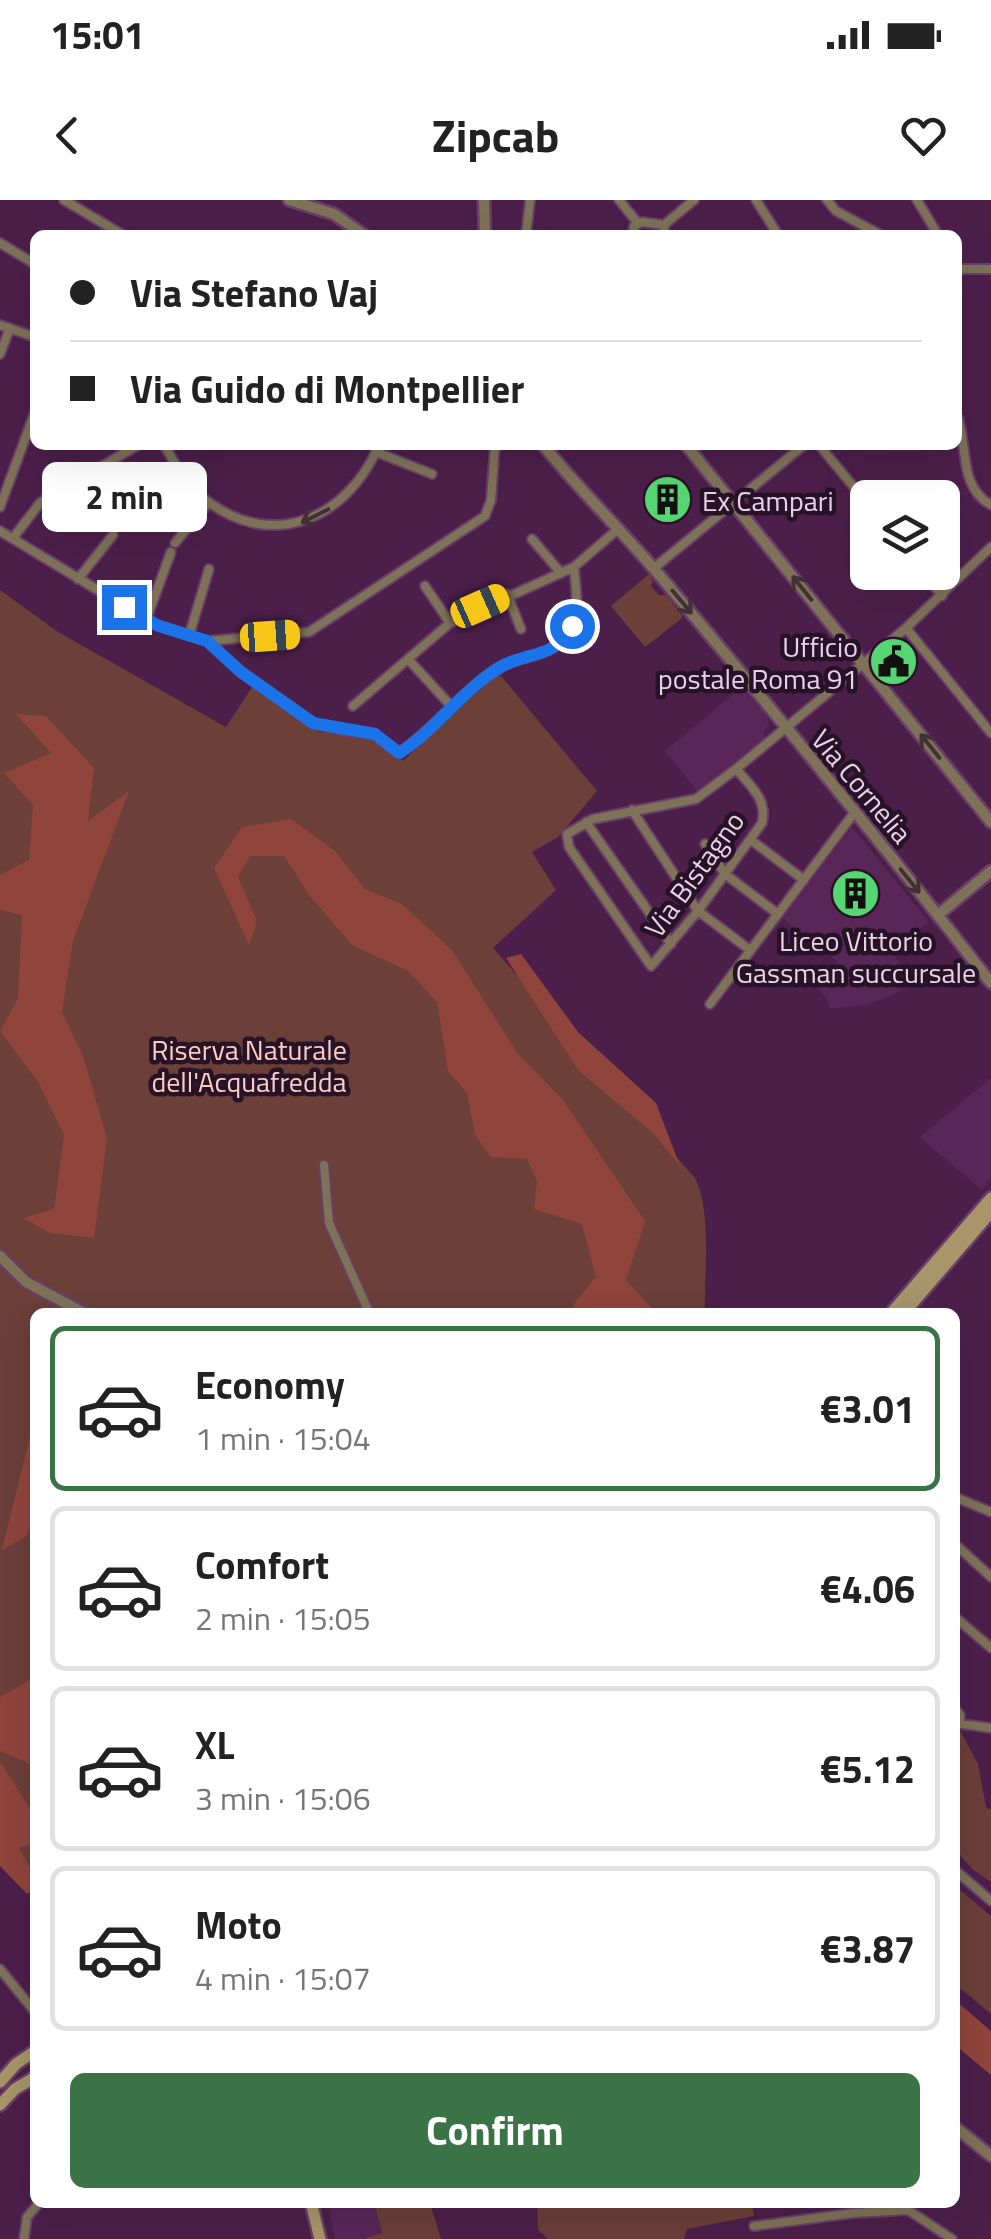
<!DOCTYPE html>
<meta charset="utf-8">
<style>
body{margin:0;font-family:"Titillium Web",sans-serif;background:#f2f2f2;color:#222;height:100vh;display:flex;flex-direction:column;font-size:38px;white-space:nowrap}
*{box-sizing:border-box;margin:0}
p{font-size:32px;color:#767676}
.icon{flex:none;width:55px;height:55px;fill:none;stroke:currentColor;stroke-width:2;stroke-linecap:round;stroke-linejoin:round}
.map{position:relative;flex:1;overflow:hidden}
.sheet{position:absolute;left:30px;top:1108px;width:930px;height:900px;display:flex;flex-direction:column;background:#fff;border-radius:15px;box-shadow:0 10px 40px #0002}
.sheet>*{flex:none}
.hud{position:absolute;left:30px;top:30px;width:932px;height:220px;border-radius:15px;box-shadow:0 10px 40px #0002;display:grid;align-content:center;height:220px;padding:0 40px;background:#fff}
.buttons{position:absolute;left:850px;top:280px;display:grid;gap:20px}
.buttons a{display:grid;place-items:center;width:110px;height:110px;border-radius:15px;background:#fff;box-shadow:0 10px 40px #0002;font-size:50px}
.end{position:absolute;width:45px;height:45px;margin:-22px;border:12px solid #1a73e8;background:#fff;box-shadow:0 0 0 5px #fff}
.from{border-radius:50%}
.bubble{position:absolute;height:70px;border-radius:15px;background:#fff;box-shadow:0 10px 40px #0002;font-size:32px;font-weight:700;line-height:70px;text-align:center}
.car{position:absolute;width:30px;height:60px;margin:-30px -15px;border-radius:12px;box-shadow:0 0 8px 2px #0007;background:linear-gradient(#f5c518 24%,#345 0 40%,#f5c518 0 76%,#345 0 86%,#f5c518 0)}
.hud b{display:flex;align-items:center;gap:35px;height:95px;font-size:38px}
.hud b+b{border-top:2px solid #e0e0e0}
.hud i{width:25px;height:25px;background:#222}
ul{padding:18px 0 0;list-style:none}
li{display:flex;align-items:center;gap:30px;height:165px;margin:0 20px 15px;padding:0 20px;border:5px solid #e0e0e0;border-radius:15px}
li div{flex:1}
li b{display:block;font-size:38px}
li em{font-style:normal;font-weight:700}
li.selected{border-color:#397346}
li>.icon{width:90px;height:90px;stroke-width:1.5}
.action{display:flex;gap:20px;margin-top:auto;padding:20px 40px}
.action a{flex:1;height:115px;border-radius:15px;background:#397346;color:#fff;font-size:40px;font-weight:700;line-height:115px;text-align:center}
.status{display:flex;justify-content:space-between;align-items:center;height:70px;padding:0 50px;background:#fff;direction:ltr}
.status svg{height:28px;fill:currentColor}
header{display:flex;justify-content:space-between;align-items:center;height:130px;padding:0 40px;background:#fff;font-size:45px;font-weight:700}
.map>svg:first-child{display:block}
.built{fill:#592658}
.green{fill:#6c3f39}
.forest{fill:#90453c}
.lines{fill:none;stroke-linecap:round;stroke-linejoin:round}
.minor-casing{stroke:#693f68;stroke-width:12}
.tertiary-casing{stroke:#693f68;stroke-width:15}
.secondary-casing{stroke:#693f68;stroke-width:16}
.minor{stroke:#7e7358;stroke-width:8}
.tertiary{stroke:#7e7358;stroke-width:10}
.secondary{stroke:#a8966a;stroke-width:11}
.oneway{stroke:#413035}
.route{stroke:#1a73e8;stroke-width:12}
.labels{text-anchor:middle;dominant-baseline:central;stroke-width:9;stroke-linejoin:round;paint-order:stroke}
.poi-label{font-size:28px;fill:#ecd0ea;stroke:#271326;text-anchor:start}
.street-label{font-size:28px;fill:#ecd0ea;stroke:#271326}
.park-label{font-size:28px;fill:#faccc5;stroke:#271326}
</style>
<div class="status"><b>15:01</b><svg viewBox="0 0 49 12"><path d="M0 12V9h3v3zM5 12V6h3v6zM10 12V3h3v9zM15 12V0h3v12zM26 1h20v11H26zM47 4h2v5h-2z"/></svg></div>
<header><svg class="icon" aria-label="back" viewBox="0 0 24 24"><path d="M15 5l-7 7 7 7"/></svg>Zipcab<svg class="icon" aria-label="heart" viewBox="0 0 24 24"><path d="M12 20l-8-8c-3-5 5-10 8-4 3-6 11-1 8 4z"/></svg></header>
<div class="map">
<svg width="991" height="2039" viewBox="0 0 991 2039">
<rect width="100%" height="100%" fill="#4c1f4b"/>
<path class="built" d="M 742,487 L 767,516 L 769,524 L 763,532 L 766,538 L 700,594 L 665,551 Z
M 852,627 L 929,722 L 898,745 L 896,759 L 913,775 L 899,792 L 868,804 L 829,809 L 828,799 L 819,790 L 837,761 L 782,718 Z
M 991,878 L 991,978 L 982,990 L 920,937 Z
M 328,2003 L 374,2003 L 382,2033 L 362,2039 L 335,2039 Z"/>
<path class="green" d="M 649,374 L 653,381 L 651,386 L 659,395 L 666,395 L 682,415 L 681,419 L 645,447 L 611,406 Z
M 0,390 L 58,432 L 226,527 L 252,487 L 320,532 L 374,537 L 403,561 L 490,478 L 501,476 L 597,591 L 558,637 L 532,652 L 556,690 L 493,748 L 695,978 C 712,1011 704,1075 705,1112 L 35,1112 L 35,1695 L 0,1652 Z
M 955,1530 L 961,1532 L 978,1564 L 986,1607 L 991,1610 L 991,1682 L 972,1669 L 955,1649 Z
M 955,1686 L 991,1716 L 991,1814 L 955,1784 Z
M 374,2003 L 430,2003 L 441,2039 L 362,2039 L 382,2033 Z
M 537,2003 L 752,2003 L 754,2016 L 687,2029 L 684,2039 L 548,2039 L 538,2030 Z"/>
<path class="forest" d="M 16,514 L 46,516 L 94,568 L 88,621 L 129,591 L 73,741 L 62,812 L 83,856 L 107,938 L 94,1038 L 50,1033 L 23,1018 L 54,1009 L 64,935 L 38,882 L 0,831 L 18,798 L 22,715 L 0,710 L 0,675 L 29,660 L 33,605 L 4,573 L 51,553 Z
M 291,619 L 335,651 L 365,689 L 402,704 L 452,750 L 518,854 L 563,900 L 645,1021 L 626,1080 L 651,1107 L 662,1112 L 573,1112 L 573,1105 L 596,1077 L 582,1024 L 534,1009 L 537,981 L 527,959 L 491,957 L 475,935 L 467,893 L 448,871 L 437,802 L 408,771 L 352,745 L 309,695 L 284,656 L 250,656 L 238,677 L 257,721 L 249,745 L 214,668 L 242,627 Z
M 521,754 L 578,832 L 656,903 L 680,966 L 654,934 L 578,870 L 506,758 Z
M 35,1216 L 35,1319 L 25,1337 L 2,1350 Z
M 35,1477 L 35,1566 L 0,1551 L 0,1497 Z
M 0,1562 L 35,1616 L 35,1643 L 19,1648 L 30,1667 L 35,1668 L 35,1688 L 27,1694 L 0,1666 Z
M 955,1800 L 991,1831 L 991,1875 L 955,1845 Z"/>
<g class="lines">
<defs>
<path id="minor" d="M 64,0 L 123,35
M 619,0 L 637,22
M 756,0 L 778,35
M 827,0 L 836,11 L 881,35
M 917,0 L 938,35
M 664,25 L 694,0
M 526,35 L 530,0
M 633,35 L 634,26 L 642,22 L 664,25 L 664,35
M 0,43 L 35,64
M 958,69 L 991,69
M 0,125 L 35,137
M 0,154 L 10,128
M 958,218 C 968,249 959,287 991,305
M 164,245 C 175,263 184,282 201,296 C 268,353 347,321 379,245
M 819,245 L 868,304
M 376,252 L 432,274
M 0,307 L 35,212
M 125,321 L 137,306 L 182,276
M 0,331 L 154,424 L 207,441 L 309,432 L 485,316 L 491,300 L 495,245
M 13,338 L 40,303 L 138,245
M 532,339 L 561,373
M 175,343 L 209,302
M 654,368 L 804,245
M 923,372 L 942,396
M 78,379 L 113,335
M 425,386 L 450,423
M 507,394 L 521,429
M 146,420 L 171,352
M 906,428 L 991,533
M 189,436 L 209,369
M 207,441 L 241,472 L 313,523 L 339,530 L 374,534 L 400,553 C 435,527 462,491 500,468 C 522,454 551,459 567,434 C 581,414 576,390 574,367
M 408,459 L 452,507
M 353,506 L 450,423 L 574,367 L 618,329
M 736,569 L 696,599 L 593,619 L 567,634 L 569,647 L 651,766 L 698,711 L 762,623 C 768,600 750,585 736,569 L 906,428 L 991,347
M 632,610 L 698,711 L 750,750
M 586,622 L 671,744
M 751,640 L 804,680
M 705,644 L 725,674 L 778,714
M 710,804 L 854,613
M 324,965 L 329,1023 L 369,1112
M 955,1297 L 991,1312
M 955,1344 L 991,1377
M 955,1417 L 991,1448
M 955,1509 L 960,1515 L 960,1524
M 955,1523 L 991,1528
M 955,1670 L 991,1701
M 0,1769 L 35,1812
M 754,2026 L 854,2013 L 908,2010 L 952,2039
M 24,2039 L 27,2017 L 40,2002"/>
<path id="tertiary" d="M 289,0 L 334,14 L 364,35
M 484,0 L 485,35
M 543,245 C 578,288 618,327 655,370 C 769,505 882,643 991,783
M 686,245 L 991,622
M 938,715 L 991,671
M 0,1056 L 26,1082 L 82,1112
M 955,1927 L 991,1956"/>
<path id="secondary" d="M 892,1112 L 991,998
M 905,1112 L 991,1012
M 0,1882 L 16,1864 L 35,1851
M 0,1905 L 15,1889 L 35,1877
M 311,2002 L 320,2039"/>
</defs>
<use href="#minor" class="minor-casing"/>
<use href="#tertiary" class="tertiary-casing"/>
<use href="#secondary" class="secondary-casing"/>
<use href="#minor" class="minor"/>
<use href="#tertiary" class="tertiary"/>
<use href="#secondary" class="secondary"/>
</g>
<defs><path id="oneway-shaft" d="M-6 0H5M1.5-3L5.5 0L1.5 3" fill="none" stroke-width="1.6" stroke-linecap="round" stroke-linejoin="round" transform="scale(2.5)"/></defs>
<g class="oneway">
<use href="#oneway-shaft" transform="translate(315 316) rotate(153)"/>
<use href="#oneway-shaft" transform="translate(802 388) rotate(-129)"/>
<use href="#oneway-shaft" transform="translate(682 402) rotate(50)"/>
<use href="#oneway-shaft" transform="translate(930 546) rotate(-129)"/>
<use href="#oneway-shaft" transform="translate(910 681) rotate(51)"/>
</g>
<g class="lines">
<path class="route" d="M 124,407 L 159,426 L 207,441 L 241,472 L 313,523 L 375,534 L 399,553 C 436,530 462,490 500,467 C 530,450 552,461 572,426"/>
</g>
<defs>
<symbol id="building-disc" viewBox="-11 -11 22 22"><circle r="9.5" fill="#55d672" stroke="#271326"/><path d="M-4-6H4V6H1V3H-1V6H-4ZM-2.5-4.3h1.7v1.8h-1.7ZM.8-4.3h1.7v1.8H.8ZM-2.5-1h1.7V.8h-1.7ZM.8-1h1.7V.8H.8Z" fill="#111"/></symbol>
<symbol id="civic-disc" viewBox="-11 -11 22 22"><circle r="9.5" fill="#55d672" stroke="#271326"/><path d="M-.6-6.5H3V-4.5H.6V-3L4-1V1h2V6H-6V1h2V-1L-.6-3ZM-1.2 2.5V6h2.4V2.5Z" fill="#111"/></symbol>
</defs>
<g fill-rule="evenodd">
<use href="#building-disc" x="640" y="272" width="55" height="55"/>
<use href="#civic-disc" x="866" y="434" width="55" height="55"/>
<use href="#building-disc" x="828" y="666" width="55" height="55"/>
</g>
<g class="labels">
<g class="poi-label">
<text x="702" y="300">Ex Campari</text>
<text x="858" y="446" text-anchor="end">Ufficio<tspan x="858" dy="32">postale Roma 91</tspan></text>
<text x="856" y="740" text-anchor="middle">Liceo Vittorio<tspan x="856" dy="32">Gassman succursale</tspan></text>
</g>
<g class="street-label">
<text transform="translate(862 586) rotate(50)">Via Cornelia</text>
<text transform="translate(694 674) rotate(-54)">Via Bistagno</text>
</g>
<g class="park-label">
<text x="249" y="849">Riserva Naturale<tspan x="249" dy="32">dell'Acquafredda</tspan></text>
</g>
</g>
</svg>
<div class="buttons">
<a><svg class="icon" aria-label="layers" viewBox="0 0 24 24"><path d="M12 4l9 5-9 5-9-5zM3 14l9 5 9-5"/></svg></a>
</div>
<i class="end from" style="left:572px;top:426px"></i>
<i class="end" style="left:124px;top:407px"></i>
<div class="bubble" style="left:42px;top:262px;width:165px">2 min</div>
<i class="car" style="left:480px;top:406px;rotate:66deg"></i>
<i class="car" style="left:270px;top:436px;rotate:86deg"></i>
<div class="hud">
<b><i class="from"></i>Via Stefano Vaj</b>
<b><i></i>Via Guido di Montpellier</b>
</div>
<section class="sheet">
<ul>
<li class="selected"><svg class="icon" aria-label="car" viewBox="0 0 24 24"><path d="M5 17H2v-5l4-1 3-4h7l3 4 3 1v5h-3M9 17h6M6 11h13"/><circle cx="7" cy="17" r="2"/><circle cx="17" cy="17" r="2"/></svg><div><b>Economy</b><p>1 min · 15:04</p></div><em>€3.01</em></li>
<li><svg class="icon" aria-label="car" viewBox="0 0 24 24"><path d="M5 17H2v-5l4-1 3-4h7l3 4 3 1v5h-3M9 17h6M6 11h13"/><circle cx="7" cy="17" r="2"/><circle cx="17" cy="17" r="2"/></svg><div><b>Comfort</b><p>2 min · 15:05</p></div><em>€4.06</em></li>
<li><svg class="icon" aria-label="car" viewBox="0 0 24 24"><path d="M5 17H2v-5l4-1 3-4h7l3 4 3 1v5h-3M9 17h6M6 11h13"/><circle cx="7" cy="17" r="2"/><circle cx="17" cy="17" r="2"/></svg><div><b>XL</b><p>3 min · 15:06</p></div><em>€5.12</em></li>
<li><svg class="icon" aria-label="car" viewBox="0 0 24 24"><path d="M5 17H2v-5l4-1 3-4h7l3 4 3 1v5h-3M9 17h6M6 11h13"/><circle cx="7" cy="17" r="2"/><circle cx="17" cy="17" r="2"/></svg><div><b>Moto</b><p>4 min · 15:07</p></div><em>€3.87</em></li>
</ul>
<div class="action"><a>Confirm</a></div>
</section>
</div>
